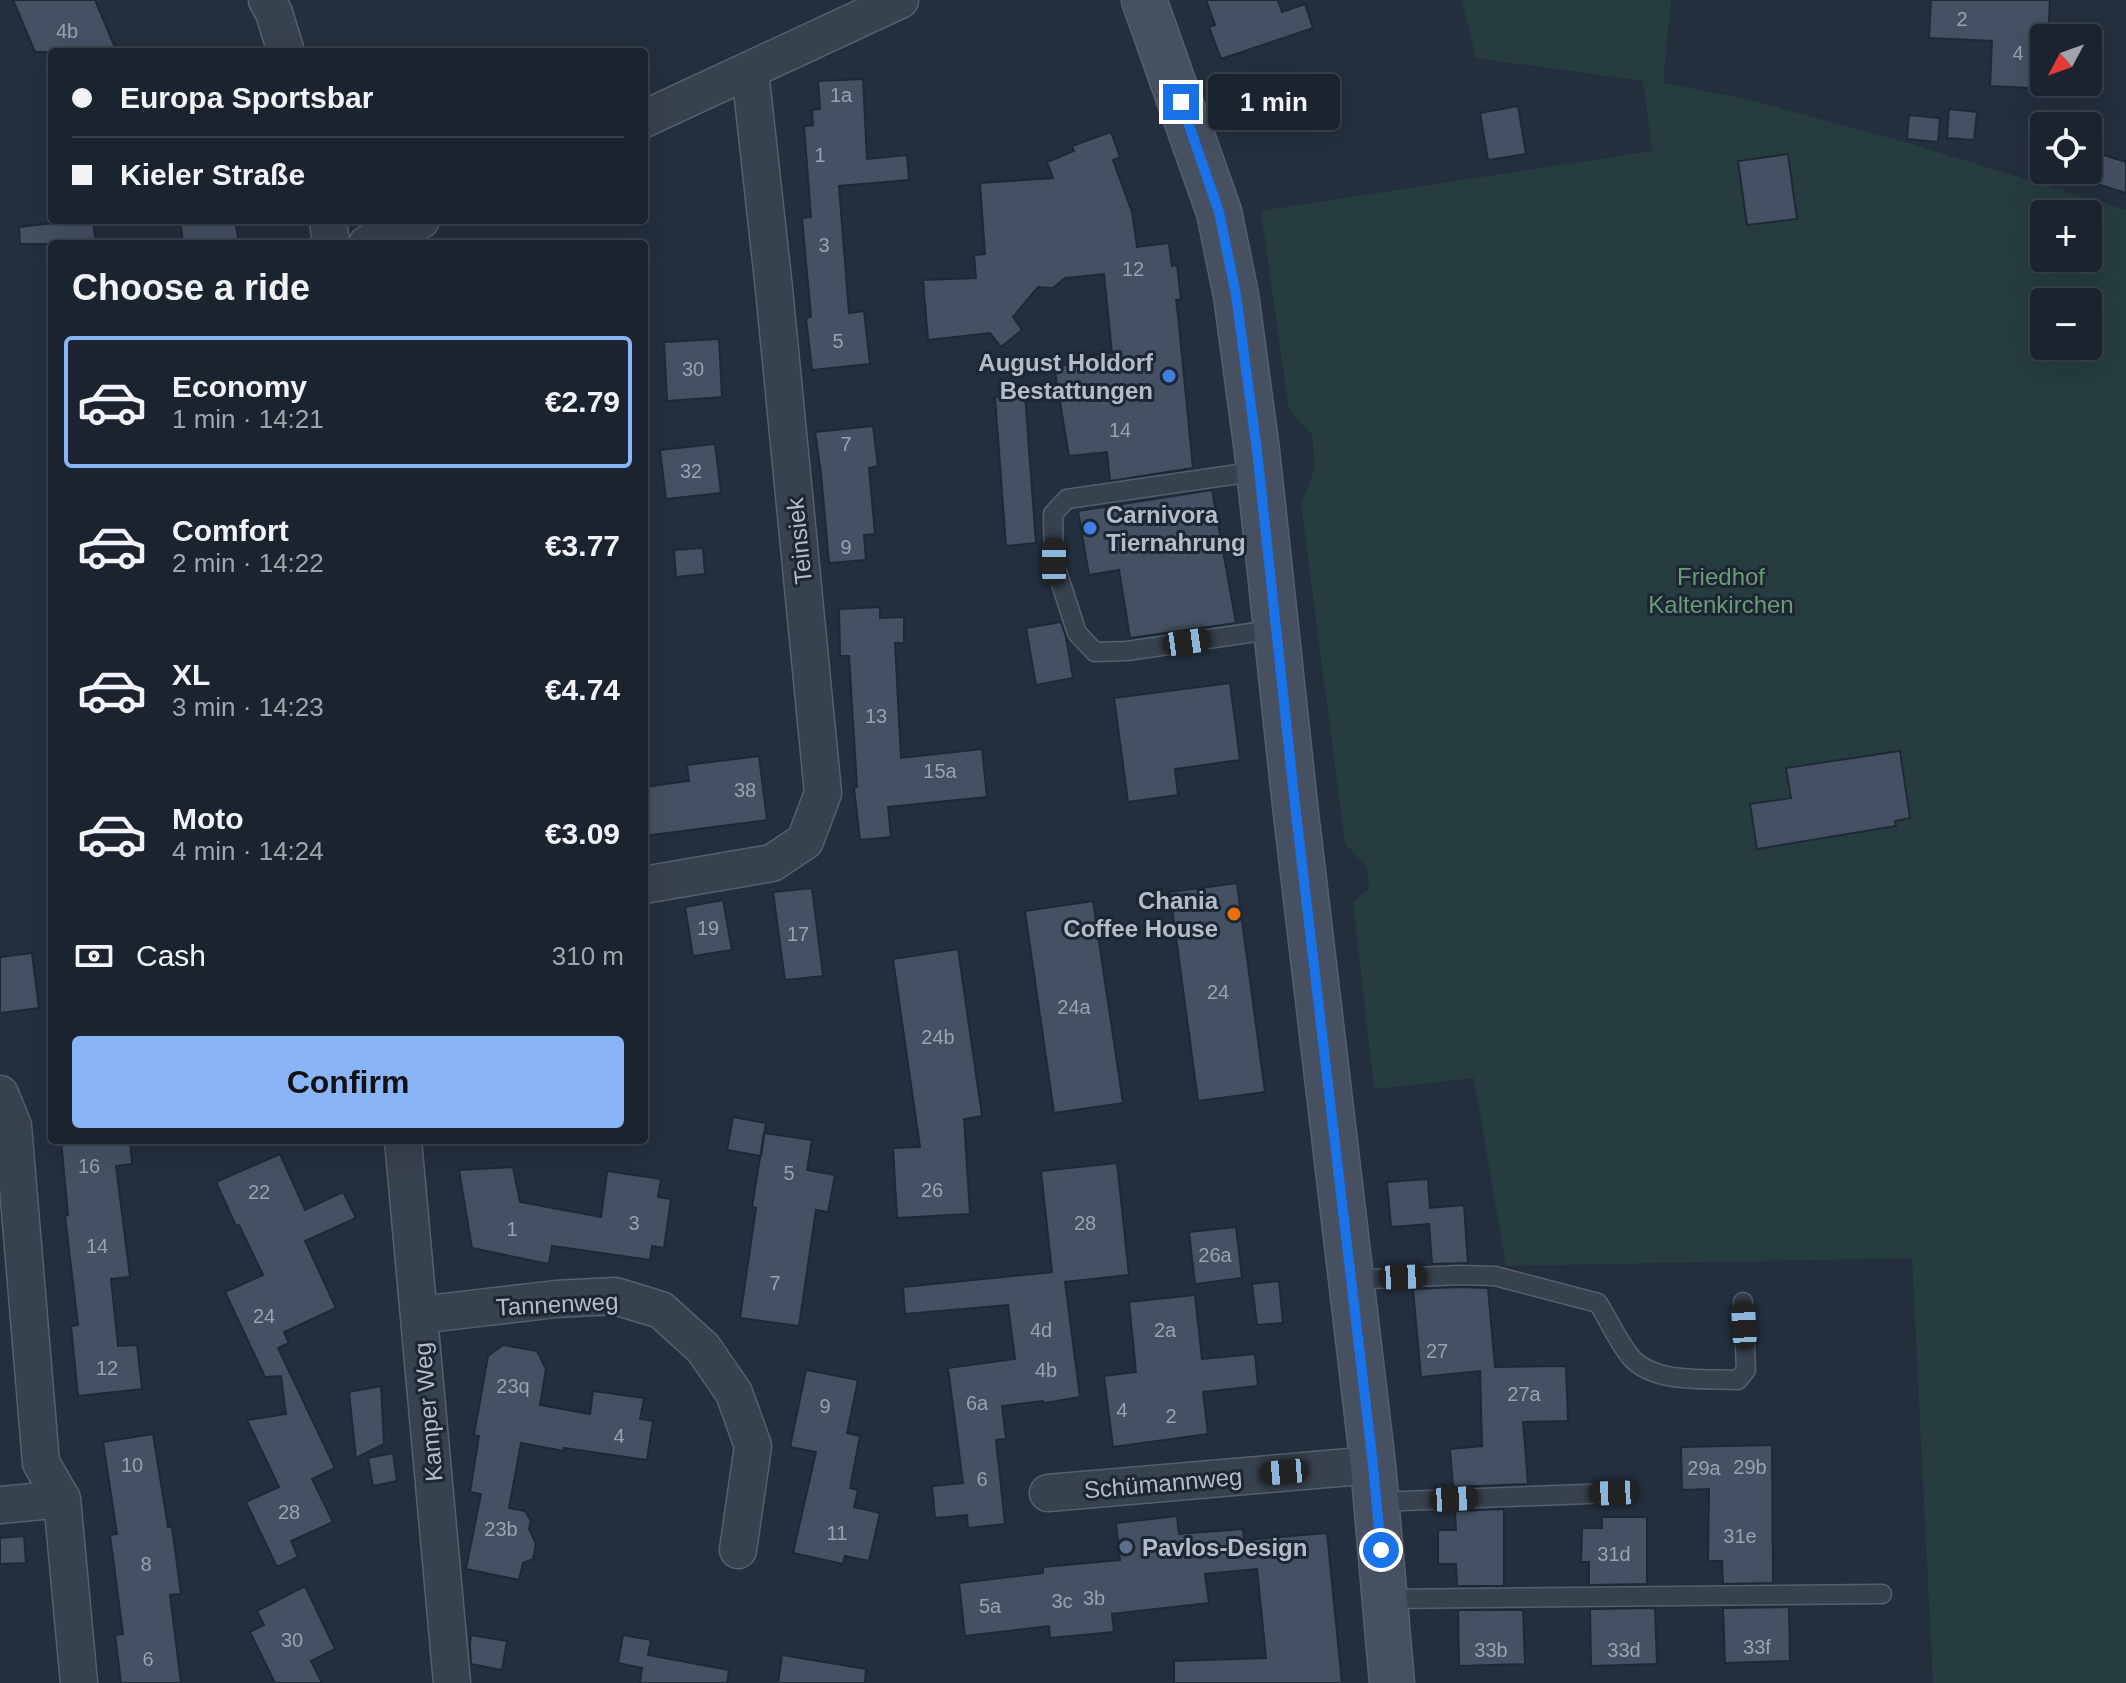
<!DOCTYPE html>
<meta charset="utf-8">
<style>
body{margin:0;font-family:Arial,sans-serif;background:#282f3a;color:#f1f3f6;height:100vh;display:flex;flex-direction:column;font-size:30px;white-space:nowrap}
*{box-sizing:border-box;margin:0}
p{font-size:26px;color:#a0a4aa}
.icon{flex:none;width:44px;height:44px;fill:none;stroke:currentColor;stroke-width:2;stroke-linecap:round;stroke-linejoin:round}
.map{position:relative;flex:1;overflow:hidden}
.drawer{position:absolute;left:48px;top:240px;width:600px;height:904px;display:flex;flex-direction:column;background:#1b232e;border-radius:8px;box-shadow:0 8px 32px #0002,0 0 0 2px #39404a}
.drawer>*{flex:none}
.banner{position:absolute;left:48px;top:48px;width:600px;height:176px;border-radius:8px;box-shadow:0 8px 32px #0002,0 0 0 2px #39404a;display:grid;align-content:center;height:176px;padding:0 24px;background:#1b232e}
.needle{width:52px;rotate:229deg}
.controls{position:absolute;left:2030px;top:24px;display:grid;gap:16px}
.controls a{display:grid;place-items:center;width:72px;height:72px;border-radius:8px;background:#1b232e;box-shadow:0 8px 32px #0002,0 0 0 2px #39404a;font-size:40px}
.end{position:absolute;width:36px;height:36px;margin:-18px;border:10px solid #1a73e8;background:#fff;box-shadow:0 0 0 4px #fff}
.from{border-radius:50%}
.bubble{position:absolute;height:56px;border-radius:8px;background:#1b232e;box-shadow:0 8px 32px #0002,0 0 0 2px #39404a;font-size:26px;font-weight:700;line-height:56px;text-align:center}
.car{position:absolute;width:24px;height:48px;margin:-24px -12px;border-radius:10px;box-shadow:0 0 6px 2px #0007;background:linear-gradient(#222 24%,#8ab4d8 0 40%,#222 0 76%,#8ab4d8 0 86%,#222 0)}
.banner b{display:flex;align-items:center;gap:28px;height:76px;font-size:30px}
.banner b+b{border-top:2px solid #39404a}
.banner i{width:20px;height:20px;background:#f1f3f6}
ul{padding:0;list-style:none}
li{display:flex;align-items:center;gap:24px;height:132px;margin:0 16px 12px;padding:0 8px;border:4px solid transparent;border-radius:8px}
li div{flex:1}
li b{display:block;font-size:30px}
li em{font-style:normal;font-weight:700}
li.active{border-color:#8ab4f8}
li>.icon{width:72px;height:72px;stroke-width:1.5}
h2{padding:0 24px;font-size:36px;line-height:96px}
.pay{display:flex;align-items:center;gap:20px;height:88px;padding:0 24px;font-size:30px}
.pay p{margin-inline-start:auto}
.cta{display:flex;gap:16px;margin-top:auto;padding:16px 24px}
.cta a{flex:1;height:92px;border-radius:8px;background:#8ab4f8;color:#111;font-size:32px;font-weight:700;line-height:92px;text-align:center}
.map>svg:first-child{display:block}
.green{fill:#263c3f;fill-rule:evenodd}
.building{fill:#455162;stroke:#1f2835;stroke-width:2}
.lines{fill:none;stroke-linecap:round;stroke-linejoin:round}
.service-casing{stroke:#565f6c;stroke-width:21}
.minor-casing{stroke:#565f6c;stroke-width:39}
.secondary-casing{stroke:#565f6c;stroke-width:47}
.service{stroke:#38414e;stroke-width:18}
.minor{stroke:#38414e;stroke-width:36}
.secondary{stroke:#465061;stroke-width:44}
.route{stroke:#1a73e8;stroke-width:10}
.shop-dot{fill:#3f7fe0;stroke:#1d2633;stroke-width:3}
.food-dot{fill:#e8710a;stroke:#1d2633;stroke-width:3}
.service-dot{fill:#5c6f8a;stroke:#1d2633;stroke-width:3}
.labels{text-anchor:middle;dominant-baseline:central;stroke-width:6;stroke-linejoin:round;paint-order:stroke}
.number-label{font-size:20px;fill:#98a1af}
.poi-label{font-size:24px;font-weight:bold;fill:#b4bcc9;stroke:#1d2633;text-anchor:end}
.street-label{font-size:24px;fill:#b4bcc9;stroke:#1d2633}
.park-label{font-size:24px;fill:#6b9a76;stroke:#1d2633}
</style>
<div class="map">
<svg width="2126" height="1683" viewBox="0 0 2126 1683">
<rect width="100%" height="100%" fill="#242f3e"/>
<path class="green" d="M 1462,0 L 1671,0 L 1663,83 L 1746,99 L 1908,143 L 2126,210 L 2126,1683 L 1933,1683 L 1912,1258 L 1506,1266 L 1474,1078 L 1374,1089 L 1353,902 L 1369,889 L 1367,867 L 1345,843 L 1301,504 L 1315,468 L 1312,434 L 1289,410 L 1261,211 L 1652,151 L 1643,81 L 1476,58 ZM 2044,214 L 2088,214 L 2088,258 L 2044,258 ZM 2044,302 L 2088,302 L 2088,346 L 2044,346 Z"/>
<path class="building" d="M 13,0 L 95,0 L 117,52 L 35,52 Z
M 1206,0 L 1278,0 L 1282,12 L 1305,4 L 1313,28 L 1221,59 L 1209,27 L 1215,25 Z
M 1931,0 L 2050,0 L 2048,38 L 2044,38 L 2046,89 L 1990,86 L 1992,41 L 1929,38 Z
M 863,79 L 867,159 L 907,155 L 909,180 L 839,186 L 849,313 L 864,311 L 870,364 L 812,370 L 806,318 L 811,317 L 802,218 L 811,217 L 804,126 L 813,125 L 812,110 L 820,109 L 818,81 Z
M 1518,106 L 1526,154 L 1488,160 L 1480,113 Z
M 1949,109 L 1977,112 L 1974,140 L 1947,138 Z
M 1909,115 L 1940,118 L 1938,142 L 1907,139 Z
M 1111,132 L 1120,157 L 1113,160 L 1132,212 L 1137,247 L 1169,243 L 1172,266 L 1177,265 L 1181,299 L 1176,300 L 1178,315 L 1193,468 L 1110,481 L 1107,452 L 1069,456 L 1054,366 L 1076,364 L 1075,357 L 1112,353 L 1104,274 L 1065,278 L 1053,288 L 1038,287 L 1013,317 L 1022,330 L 1001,347 L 990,333 L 928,340 L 923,280 L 976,278 L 974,255 L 985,254 L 980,183 L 1053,178 L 1047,162 L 1074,151 L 1072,146 Z
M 2088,150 L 2126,162 L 2126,193 L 2088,181 Z
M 1788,154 L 1797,219 L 1747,225 L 1738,161 Z
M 81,220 L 93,220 L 96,244 L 20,244 L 19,227 Z
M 180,220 L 235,220 L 239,244 L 183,244 Z
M 719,339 L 722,397 L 667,401 L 664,342 Z
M 1025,394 L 1036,543 L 1006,546 L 995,397 Z
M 873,426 L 878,466 L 869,468 L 875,534 L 864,535 L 866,560 L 829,563 L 821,473 L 815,432 Z
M 715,444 L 721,493 L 666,499 L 660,450 Z
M 1212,490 L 1236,623 L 1130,638 L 1119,570 L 1089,575 L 1078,511 Z
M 703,548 L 705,574 L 676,577 L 674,550 Z
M 880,607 L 880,618 L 904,617 L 904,643 L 895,643 L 901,758 L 982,749 L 987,797 L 888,807 L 891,837 L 860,840 L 854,788 L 857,787 L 849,656 L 840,656 L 839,609 Z
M 1061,622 L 1066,637 L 1073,678 L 1036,685 L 1026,628 Z
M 1230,683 L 1240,760 L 1175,769 L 1178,795 L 1128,802 L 1114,698 Z
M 1900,751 L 1910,818 L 1895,821 L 1896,826 L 1757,849 L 1750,804 L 1791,798 L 1786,768 Z
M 759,756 L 767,820 L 644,836 L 644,787 L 689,781 L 687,765 Z
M 1237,883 L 1265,1092 L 1198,1101 L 1170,892 Z
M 812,888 L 823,976 L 785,980 L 773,892 Z
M 723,900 L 732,950 L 693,956 L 685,907 Z
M 1093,901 L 1123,1103 L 1054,1113 L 1025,911 Z
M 958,949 L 982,1116 L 964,1119 L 970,1214 L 897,1218 L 893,1148 L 920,1147 L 893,959 Z
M 32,953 L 39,1008 L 0,1013 L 0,957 Z
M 733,1117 L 766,1123 L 761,1156 L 727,1150 Z
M 764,1133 L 812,1140 L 807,1170 L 835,1175 L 828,1212 L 816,1210 L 799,1326 L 740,1318 L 756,1208 L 752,1207 Z
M 61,1140 L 130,1140 L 132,1164 L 116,1166 L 130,1277 L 111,1279 L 118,1346 L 137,1345 L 142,1389 L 78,1396 L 71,1326 L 78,1325 L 65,1216 L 68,1215 Z
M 280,1154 L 305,1210 L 343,1192 L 356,1218 L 305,1241 L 336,1308 L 284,1332 L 289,1343 L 278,1348 L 335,1468 L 312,1479 L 333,1522 L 291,1541 L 298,1557 L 277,1567 L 246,1502 L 279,1487 L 247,1420 L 286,1414 L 281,1376 L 265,1377 L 225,1292 L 263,1275 L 239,1225 L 236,1226 L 216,1182 Z
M 1117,1163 L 1129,1275 L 1065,1282 L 1080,1397 L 1045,1403 L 1043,1401 L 1002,1406 L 1006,1439 L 996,1440 L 1005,1524 L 968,1528 L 967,1515 L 935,1518 L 932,1486 L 963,1483 L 948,1368 L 1015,1359 L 1008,1305 L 905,1314 L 903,1287 L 1052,1272 L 1041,1171 Z
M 513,1167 L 520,1202 L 601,1217 L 607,1171 L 661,1179 L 658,1197 L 671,1199 L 664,1248 L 652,1246 L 650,1260 L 552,1246 L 549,1264 L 472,1248 L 459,1170 Z
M 1428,1179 L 1430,1208 L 1464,1205 L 1468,1263 L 1432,1264 L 1429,1224 L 1391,1227 L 1387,1182 Z
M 1236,1227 L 1242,1278 L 1195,1284 L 1189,1232 Z
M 1279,1281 L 1283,1323 L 1257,1325 L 1252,1284 Z
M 1460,1287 L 1488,1288 L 1495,1367 L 1566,1366 L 1568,1421 L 1523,1422 L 1528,1484 L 1453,1487 L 1450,1449 L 1482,1446 L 1480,1371 L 1421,1377 L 1413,1289 Z
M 1195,1295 L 1202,1359 L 1255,1354 L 1258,1386 L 1203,1392 L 1208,1434 L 1113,1447 L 1104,1376 L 1136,1372 L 1129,1302 Z
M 503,1345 L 537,1351 L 546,1369 L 540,1405 L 590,1414 L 593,1391 L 644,1398 L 640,1419 L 653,1421 L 647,1460 L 564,1448 L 564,1451 L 521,1443 L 509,1508 L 525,1511 L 531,1521 L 529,1529 L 536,1544 L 533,1559 L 523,1563 L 519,1580 L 466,1569 L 481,1494 L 470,1492 L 479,1436 L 474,1435 L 488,1356 Z
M 806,1370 L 858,1380 L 847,1433 L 860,1436 L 850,1488 L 858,1490 L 854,1507 L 880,1513 L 869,1561 L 845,1556 L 843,1564 L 793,1553 L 816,1452 L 790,1447 Z
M 381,1386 L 384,1444 L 356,1458 L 349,1392 Z
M 153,1434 L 168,1527 L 172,1527 L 181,1594 L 170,1595 L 181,1683 L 121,1683 L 115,1635 L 123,1634 L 110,1535 L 117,1534 L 103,1442 Z
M 1772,1445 L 1773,1583 L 1723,1584 L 1722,1561 L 1708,1561 L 1709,1489 L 1682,1490 L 1681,1447 Z
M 393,1453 L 397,1481 L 373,1486 L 368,1458 Z
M 1504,1509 L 1504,1586 L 1457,1586 L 1456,1564 L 1438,1564 L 1438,1530 L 1456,1530 L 1455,1511 Z
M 1177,1516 L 1179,1534 L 1243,1529 L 1244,1540 L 1327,1533 L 1342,1683 L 1174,1683 L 1174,1661 L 1266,1658 L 1257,1569 L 1205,1574 L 1209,1603 L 1112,1614 L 1114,1632 L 1050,1638 L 1049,1626 L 965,1636 L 959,1583 L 1043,1573 L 1043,1567 L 1120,1560 L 1116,1523 Z
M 1602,1517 L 1647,1517 L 1647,1584 L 1589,1585 L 1589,1562 L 1581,1562 L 1582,1528 L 1602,1528 Z
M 24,1536 L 26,1563 L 0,1564 L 0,1538 Z
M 305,1586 L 335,1649 L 311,1661 L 322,1683 L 275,1683 L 250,1632 L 264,1625 L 257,1611 Z
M 1789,1607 L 1790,1661 L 1725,1663 L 1723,1608 Z
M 1655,1608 L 1657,1664 L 1591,1666 L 1590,1609 Z
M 1458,1610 L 1523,1610 L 1525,1664 L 1459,1666 Z
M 471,1635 L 507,1641 L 502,1670 L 471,1664 L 470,1645 Z
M 623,1635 L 651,1640 L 648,1655 L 729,1670 L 727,1683 L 640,1683 L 642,1668 L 618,1663 Z
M 782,1655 L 866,1669 L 865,1683 L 778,1683 Z"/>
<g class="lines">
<defs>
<path id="service" d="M 1259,471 L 1067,499 L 1053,514 L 1054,562 L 1077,633 L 1095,652 L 1127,651 L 1277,629
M 1350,1280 L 1460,1275 L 1495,1276 L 1598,1303 C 1608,1319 1616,1337 1627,1352 C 1648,1385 1704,1378 1738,1380 L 1746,1370 L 1743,1302
M 1376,1502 L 1613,1493
M 1386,1599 L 1882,1594"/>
<path id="minor" d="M 267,0 L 274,13 L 286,52
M 644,119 L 900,0
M 328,220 L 331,244
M 367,244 L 421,220
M 644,885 L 772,863 L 805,841 L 823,793 L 774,289 L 750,71
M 0,1094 L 13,1126 L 41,1463 L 62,1499 L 79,1683
M 403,1140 L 452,1683
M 419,1315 L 556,1299 L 615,1296 L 661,1310 L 703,1348 L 734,1393 L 753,1446 L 738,1550
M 1048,1493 L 1373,1465
M 0,1505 L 62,1499"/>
<path id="secondary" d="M 1144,0 L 1219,212 L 1236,295 L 1257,451 L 1295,805 L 1373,1465 L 1392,1683"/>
</defs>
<use href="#service" class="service-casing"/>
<use href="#minor" class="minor-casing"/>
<use href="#secondary" class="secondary-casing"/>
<use href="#service" class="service"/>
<use href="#minor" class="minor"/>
<use href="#secondary" class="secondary"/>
</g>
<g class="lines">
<path class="route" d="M 1181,102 L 1219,212 L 1236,295 L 1257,451 L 1295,805 L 1373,1465 L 1381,1550"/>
</g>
<g class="shop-dot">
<circle cx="1169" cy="376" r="8"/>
<circle cx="1090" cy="528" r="8"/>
</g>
<circle class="food-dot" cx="1234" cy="914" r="8"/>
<circle class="service-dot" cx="1126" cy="1547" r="8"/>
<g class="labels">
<g class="number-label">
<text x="1962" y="19">2</text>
<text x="67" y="31">4b</text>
<text x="2018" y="53">4</text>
<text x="841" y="95">1a</text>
<text x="820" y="155">1</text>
<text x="824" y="245">3</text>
<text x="1133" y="269">12</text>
<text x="838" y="341">5</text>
<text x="693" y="369">30</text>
<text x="1120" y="430">14</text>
<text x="846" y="444">7</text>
<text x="691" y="471">32</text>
<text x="846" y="547">9</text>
<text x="876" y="716">13</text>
<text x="940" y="771">15a</text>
<text x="745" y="790">38</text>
<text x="708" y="928">19</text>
<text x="798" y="934">17</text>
<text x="1218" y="992">24</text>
<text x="1074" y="1007">24a</text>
<text x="938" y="1037">24b</text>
<text x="89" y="1166">16</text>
<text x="789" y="1173">5</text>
<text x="932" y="1190">26</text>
<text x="259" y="1192">22</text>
<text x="634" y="1223">3</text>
<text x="1085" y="1223">28</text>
<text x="512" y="1229">1</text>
<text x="97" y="1246">14</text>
<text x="1215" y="1255">26a</text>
<text x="775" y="1283">7</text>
<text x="264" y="1316">24</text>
<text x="1041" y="1330">4d</text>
<text x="1165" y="1330">2a</text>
<text x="1437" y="1351">27</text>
<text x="107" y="1368">12</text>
<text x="1046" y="1370">4b</text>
<text x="513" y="1386">23q</text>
<text x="1524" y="1394">27a</text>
<text x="977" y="1403">6a</text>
<text x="825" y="1406">9</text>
<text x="1122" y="1410">4</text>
<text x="1171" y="1416">2</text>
<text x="619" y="1436">4</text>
<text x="132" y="1465">10</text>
<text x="1750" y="1467">29b</text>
<text x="1704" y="1468">29a</text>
<text x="982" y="1479">6</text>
<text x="289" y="1512">28</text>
<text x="501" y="1529">23b</text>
<text x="837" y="1533">11</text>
<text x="1740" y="1536">31e</text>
<text x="1614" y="1554">31d</text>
<text x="146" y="1564">8</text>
<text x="1094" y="1598">3b</text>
<text x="1062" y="1601">3c</text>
<text x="990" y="1606">5a</text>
<text x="292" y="1640">30</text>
<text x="1757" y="1647">33f</text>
<text x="1491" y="1650">33b</text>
<text x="1624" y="1650">33d</text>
<text x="148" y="1659">6</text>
</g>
<g class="poi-label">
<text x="1153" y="362">August Holdorf<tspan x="1153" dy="28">Bestattungen</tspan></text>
<text x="1106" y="514" text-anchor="start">Carnivora<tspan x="1106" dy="28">Tiernahrung</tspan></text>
<text x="1218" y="900">Chania<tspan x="1218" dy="28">Coffee House</tspan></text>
<text x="1142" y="1547" text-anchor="start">Pavlos-Design</text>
</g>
<g class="street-label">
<text transform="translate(799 541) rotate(-96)">Teinsiek</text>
<text transform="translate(557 1304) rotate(-3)">Tannenweg</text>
<text transform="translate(428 1412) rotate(-95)">Kamper Weg</text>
<text transform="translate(1163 1483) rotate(-5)">Schümannweg</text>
</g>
<g class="park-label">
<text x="1721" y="576">Friedhof<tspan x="1721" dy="28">Kaltenkirchen</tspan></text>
</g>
</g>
</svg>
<div class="controls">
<a><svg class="needle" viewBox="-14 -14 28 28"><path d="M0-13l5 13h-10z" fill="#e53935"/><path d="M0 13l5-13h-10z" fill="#a0a4aa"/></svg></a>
<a><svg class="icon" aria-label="locate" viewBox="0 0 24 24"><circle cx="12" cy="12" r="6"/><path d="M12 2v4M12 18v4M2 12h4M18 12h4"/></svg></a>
<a>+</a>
<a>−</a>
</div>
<i class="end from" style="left:1381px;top:1550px"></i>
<i class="end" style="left:1181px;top:102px"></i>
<div class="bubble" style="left:1208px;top:74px;width:132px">1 min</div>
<i class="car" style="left:1054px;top:562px;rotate:0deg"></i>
<i class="car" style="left:1187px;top:642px;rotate:82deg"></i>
<i class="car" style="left:1403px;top:1277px;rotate:88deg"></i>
<i class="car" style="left:1744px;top:1325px;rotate:357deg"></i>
<i class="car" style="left:1284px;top:1472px;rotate:265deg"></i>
<i class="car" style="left:1613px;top:1493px;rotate:268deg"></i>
<i class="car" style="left:1454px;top:1499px;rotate:87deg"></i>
<div class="banner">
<b><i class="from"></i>Europa Sportsbar</b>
<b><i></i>Kieler Straße</b>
</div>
<section class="drawer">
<h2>Choose a ride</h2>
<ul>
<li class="active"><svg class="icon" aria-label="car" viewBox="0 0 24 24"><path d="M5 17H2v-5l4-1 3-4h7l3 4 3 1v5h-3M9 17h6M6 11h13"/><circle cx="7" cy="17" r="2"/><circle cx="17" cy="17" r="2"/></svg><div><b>Economy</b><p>1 min · 14:21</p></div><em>€2.79</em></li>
<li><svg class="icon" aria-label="car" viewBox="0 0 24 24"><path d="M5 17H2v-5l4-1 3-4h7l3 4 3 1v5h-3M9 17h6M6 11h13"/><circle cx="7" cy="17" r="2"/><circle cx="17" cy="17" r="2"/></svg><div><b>Comfort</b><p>2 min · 14:22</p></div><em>€3.77</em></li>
<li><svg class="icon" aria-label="car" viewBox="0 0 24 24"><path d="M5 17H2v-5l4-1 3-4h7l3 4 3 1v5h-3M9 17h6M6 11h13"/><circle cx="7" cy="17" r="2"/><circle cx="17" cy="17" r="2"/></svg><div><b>XL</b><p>3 min · 14:23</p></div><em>€4.74</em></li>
<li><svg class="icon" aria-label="car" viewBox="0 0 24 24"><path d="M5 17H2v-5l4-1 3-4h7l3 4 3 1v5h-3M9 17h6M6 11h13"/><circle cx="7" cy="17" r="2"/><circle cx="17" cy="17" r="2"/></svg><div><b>Moto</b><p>4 min · 14:24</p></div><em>€3.09</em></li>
</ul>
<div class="pay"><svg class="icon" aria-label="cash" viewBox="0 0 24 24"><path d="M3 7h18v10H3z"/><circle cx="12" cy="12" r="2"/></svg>Cash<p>310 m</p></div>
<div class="cta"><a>Confirm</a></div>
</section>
</div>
